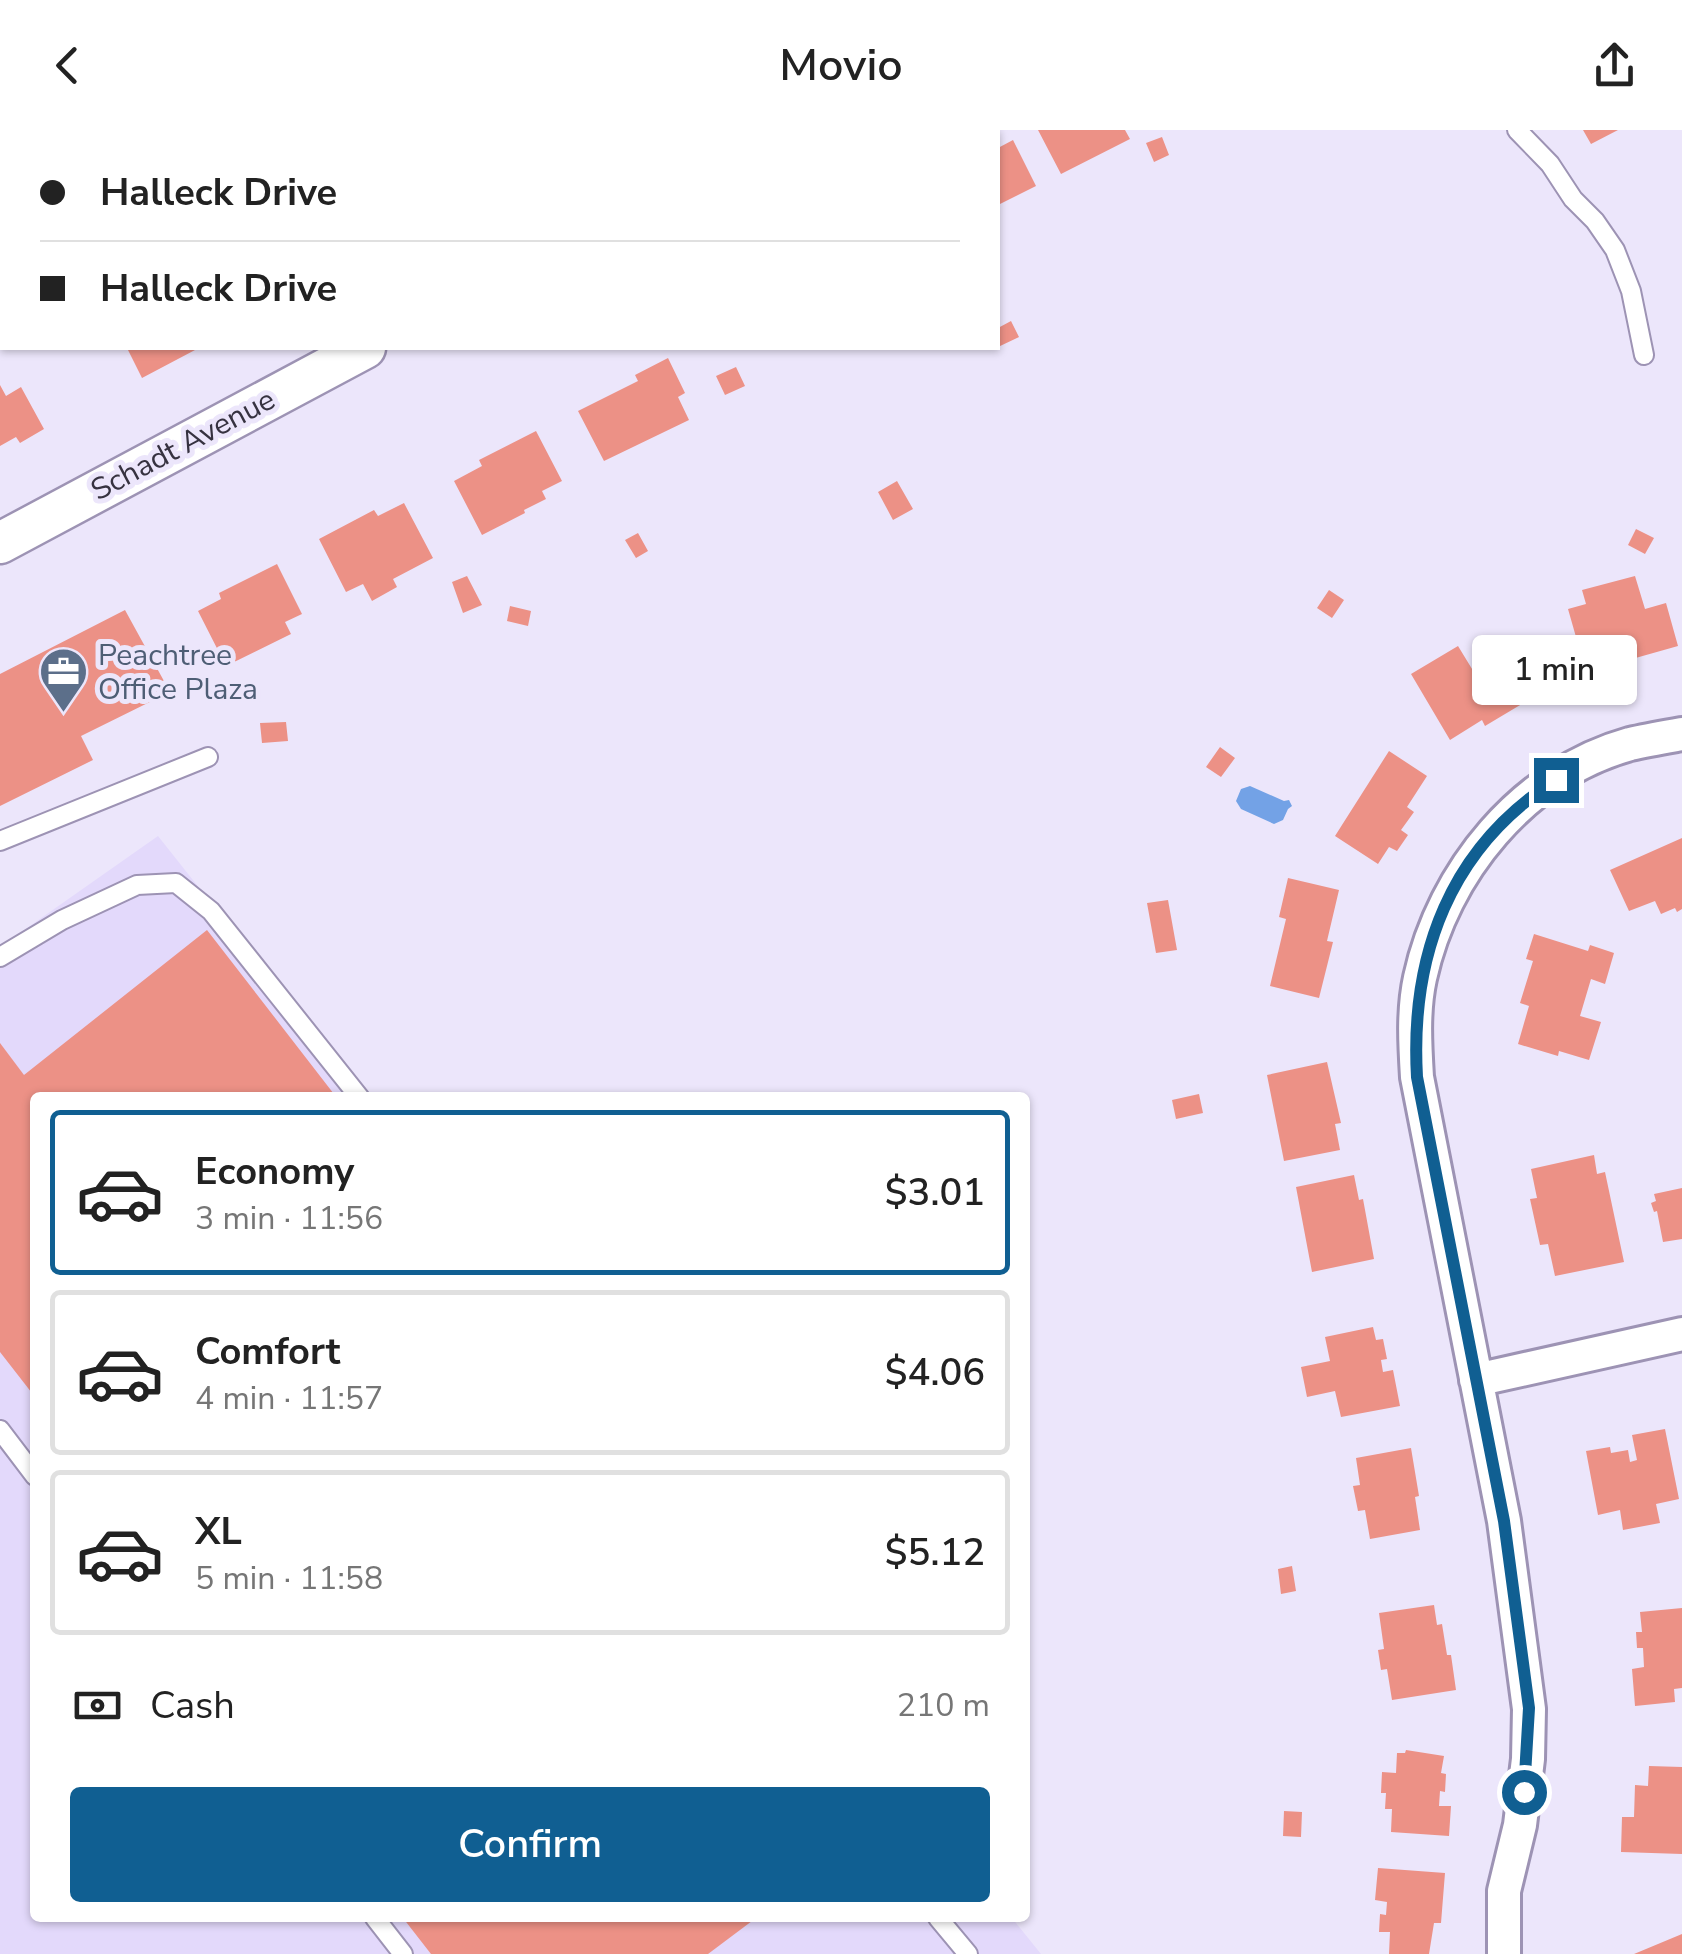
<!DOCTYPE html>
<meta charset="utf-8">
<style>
body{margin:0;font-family:"Nunito Sans",sans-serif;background:#f6f6f6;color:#222;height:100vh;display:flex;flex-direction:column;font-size:38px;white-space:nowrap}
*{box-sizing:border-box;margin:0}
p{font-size:32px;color:#767676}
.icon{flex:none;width:55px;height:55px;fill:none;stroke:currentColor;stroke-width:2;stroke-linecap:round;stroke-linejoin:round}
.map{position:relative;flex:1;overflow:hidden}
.side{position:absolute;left:30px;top:962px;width:1000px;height:830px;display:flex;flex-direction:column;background:#fff;border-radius:10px;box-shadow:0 2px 8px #0004}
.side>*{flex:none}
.top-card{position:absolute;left:0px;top:0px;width:1000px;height:220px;box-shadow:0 2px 8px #0004;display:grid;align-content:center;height:220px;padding:0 40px;background:#fff}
.end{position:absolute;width:45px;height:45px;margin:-22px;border:12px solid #105f92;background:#fff;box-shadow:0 0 0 5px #fff}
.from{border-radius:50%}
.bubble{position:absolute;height:70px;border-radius:10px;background:#fff;box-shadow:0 2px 8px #0004;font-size:32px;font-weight:600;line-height:70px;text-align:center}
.top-card b{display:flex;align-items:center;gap:35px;height:95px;font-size:38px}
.top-card b+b{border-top:2px solid #e0e0e0}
.top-card i{width:25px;height:25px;background:#222}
ul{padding:18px 0 0;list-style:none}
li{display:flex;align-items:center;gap:30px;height:165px;margin:0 20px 15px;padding:0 20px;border:5px solid #e0e0e0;border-radius:10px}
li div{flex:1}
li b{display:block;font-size:38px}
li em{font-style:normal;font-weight:600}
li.active{border-color:#105f92}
li>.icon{width:90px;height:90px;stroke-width:1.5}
.pay{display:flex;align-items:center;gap:25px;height:110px;padding:0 40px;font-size:38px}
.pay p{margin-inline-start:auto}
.cta{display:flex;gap:20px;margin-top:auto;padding:20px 40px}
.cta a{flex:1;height:115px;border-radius:10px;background:#105f92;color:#fff;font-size:40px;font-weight:600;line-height:115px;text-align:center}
header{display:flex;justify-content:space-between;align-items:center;height:130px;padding:0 40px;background:#fff;font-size:45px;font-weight:600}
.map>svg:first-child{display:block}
.built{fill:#e3d9fb}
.water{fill:#73a2e6}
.building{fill:#ec9186}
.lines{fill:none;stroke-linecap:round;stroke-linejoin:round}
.service-casing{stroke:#9d93b4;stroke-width:22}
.minor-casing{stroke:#9d93b4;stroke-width:38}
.tertiary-casing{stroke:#9d93b4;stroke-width:45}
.service{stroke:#fff;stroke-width:18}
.minor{stroke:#fff;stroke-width:32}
.tertiary{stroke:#fff;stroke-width:40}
.route{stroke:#105f92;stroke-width:12}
.labels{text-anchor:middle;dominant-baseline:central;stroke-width:10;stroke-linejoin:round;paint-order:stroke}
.street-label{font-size:30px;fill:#363240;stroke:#ece6fb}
.service-label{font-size:30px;fill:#4e5e75;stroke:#ece6fb;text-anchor:start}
</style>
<header><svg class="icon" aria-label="back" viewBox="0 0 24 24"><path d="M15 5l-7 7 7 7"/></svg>Movio<svg class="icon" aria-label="share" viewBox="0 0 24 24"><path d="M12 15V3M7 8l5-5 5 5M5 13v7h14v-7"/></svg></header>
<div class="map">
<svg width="1682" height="1824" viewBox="0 0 1682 1824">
<rect width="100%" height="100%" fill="#ece6fb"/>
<path class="built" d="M 158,706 L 365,967 L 35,968 L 35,1788 L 1012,1788 L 1041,1824 L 0,1824 L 0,817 Z"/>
<path class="water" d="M 1250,656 L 1284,671 L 1289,670 L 1292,676 L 1288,679 L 1283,690 L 1274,694 L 1241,679 L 1236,671 L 1241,659 Z"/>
<path class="building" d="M 1038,0 L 1125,0 L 1130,9 L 1061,44 Z
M 1583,0 L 1618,0 L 1591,14 Z
M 1162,7 L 1169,25 L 1154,32 L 1146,13 Z
M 1013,10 L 1036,56 L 998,75 L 998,18 Z
M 1011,191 L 1019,207 L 998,217 L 998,198 Z
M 127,218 L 194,218 L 195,220 L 142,248 Z
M 668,228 L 685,263 L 678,267 L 689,290 L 604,331 L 578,281 L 638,251 L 635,245 Z
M 736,237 L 745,256 L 725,265 L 716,246 Z
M 0,255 L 6,266 L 21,257 L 44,299 L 20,313 L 16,307 L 0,316 Z
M 536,301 L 562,351 L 542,361 L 546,369 L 524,380 L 525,383 L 482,405 L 454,351 L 482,336 L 479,330 Z
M 897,351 L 913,379 L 893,390 L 878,362 Z
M 404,373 L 433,428 L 393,449 L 397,457 L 372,471 L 363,454 L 346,462 L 319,409 L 374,380 L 378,386 Z
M 1636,399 L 1654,408 L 1645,424 L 1628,415 Z
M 638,403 L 648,421 L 636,428 L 625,410 Z
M 277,434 L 302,484 L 285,492 L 291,504 L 226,536 L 198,481 L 221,469 L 219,463 Z
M 467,446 L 482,475 L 463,483 L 452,452 Z
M 1635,446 L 1645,479 L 1666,473 L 1678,516 L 1586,542 L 1568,479 L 1586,474 L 1582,460 Z
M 1329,460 L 1344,470 L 1332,488 L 1317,478 Z
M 510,476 L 531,481 L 528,496 L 507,491 Z
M 125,480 L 170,562 L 81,606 L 93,630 L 0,676 L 0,544 Z
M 1458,516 L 1480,552 L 1511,534 L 1532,568 L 1485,596 L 1482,590 L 1450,610 L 1411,544 Z
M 286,592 L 288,611 L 262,613 L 260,593 Z
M 1220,617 L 1235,628 L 1221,647 L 1206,637 Z
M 1389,621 L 1427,646 L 1407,677 L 1414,682 L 1401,700 L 1408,705 L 1397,721 L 1389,717 L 1378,734 L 1335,706 Z
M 1682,708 L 1682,779 L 1677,782 L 1675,778 L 1661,784 L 1655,771 L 1629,781 L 1610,740 Z
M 1288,748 L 1339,760 L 1327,811 L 1333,812 L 1319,868 L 1270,856 L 1286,789 L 1279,787 Z
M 1168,770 L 1177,820 L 1156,823 L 1147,773 Z
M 207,800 L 337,968 L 35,968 L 35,1267 L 0,1222 L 0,913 L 24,945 Z
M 1534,804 L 1588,821 L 1590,815 L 1614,823 L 1605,854 L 1591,849 L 1580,886 L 1601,892 L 1589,930 L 1559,921 L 1558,926 L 1518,914 L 1529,876 L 1520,873 L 1533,831 L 1526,829 Z
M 1327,932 L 1341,993 L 1335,994 L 1340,1020 L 1284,1031 L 1267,945 Z
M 1199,964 L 1203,983 L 1176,989 L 1172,970 Z
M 1594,1025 L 1597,1044 L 1605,1042 L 1624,1132 L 1555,1146 L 1548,1114 L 1540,1115 L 1530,1069 L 1537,1068 L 1531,1039 Z
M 1354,1045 L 1359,1070 L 1363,1069 L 1374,1129 L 1312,1142 L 1296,1057 Z
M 1682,1058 L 1682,1109 L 1663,1112 L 1657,1081 L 1654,1082 L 1651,1073 L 1656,1071 L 1654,1064 Z
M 1373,1197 L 1376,1210 L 1383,1209 L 1387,1229 L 1381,1230 L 1383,1242 L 1393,1240 L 1400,1276 L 1341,1287 L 1335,1261 L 1307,1267 L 1301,1237 L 1330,1231 L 1325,1207 Z
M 1665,1299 L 1679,1369 L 1656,1374 L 1660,1393 L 1623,1400 L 1620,1380 L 1598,1385 L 1586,1321 L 1610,1317 L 1611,1323 L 1628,1320 L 1630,1332 L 1637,1330 L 1632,1305 Z
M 1411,1318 L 1419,1366 L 1415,1367 L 1420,1400 L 1370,1409 L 1365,1380 L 1358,1381 L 1353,1356 L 1360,1355 L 1356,1328 Z
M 1292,1436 L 1296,1461 L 1281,1464 L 1278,1439 Z
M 1434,1475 L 1437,1495 L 1442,1494 L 1447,1525 L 1451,1525 L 1456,1560 L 1392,1570 L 1387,1539 L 1381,1540 L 1378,1520 L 1384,1519 L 1379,1483 Z
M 1682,1478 L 1682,1558 L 1674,1559 L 1675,1572 L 1635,1576 L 1632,1539 L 1644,1537 L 1643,1518 L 1637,1518 L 1636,1502 L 1642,1502 L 1640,1482 Z
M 1406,1620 L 1444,1626 L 1441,1643 L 1446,1644 L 1445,1662 L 1440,1661 L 1439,1676 L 1451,1676 L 1449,1706 L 1391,1702 L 1392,1679 L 1385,1679 L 1386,1663 L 1381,1663 L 1382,1642 L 1396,1643 L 1397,1623 L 1405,1623 Z
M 1649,1636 L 1682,1637 L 1682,1724 L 1621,1722 L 1622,1687 L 1634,1687 L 1635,1655 L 1648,1656 Z
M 1284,1681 L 1302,1682 L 1301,1707 L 1283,1706 Z
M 1378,1738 L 1445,1743 L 1441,1793 L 1434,1793 L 1429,1824 L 1389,1824 L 1390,1802 L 1379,1802 L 1380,1784 L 1386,1785 L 1387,1772 L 1375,1770 Z
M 403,1788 L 756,1788 L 708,1824 L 431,1824 Z
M 1682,1804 L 1682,1824 L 1634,1824 Z"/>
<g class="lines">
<defs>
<path id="service" d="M 1517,0 L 1550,34 L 1573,69 L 1595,91 L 1615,120 L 1631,161 L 1644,225
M 0,711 L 208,627
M 0,827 L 62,790 L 137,755 L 176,753 L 211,781 L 360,968
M 0,1300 L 35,1346
M 375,1788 L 403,1824
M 938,1788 L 968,1824"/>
<path id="minor" d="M 1476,1250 L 1682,1204
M 1504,1824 L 1504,1761 L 1520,1695 L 1528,1629 L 1529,1579 L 1504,1391 L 1417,947 C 1415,914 1413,880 1420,848 C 1443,742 1523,644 1630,614 C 1647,610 1665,607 1682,604"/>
<path id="tertiary" d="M 768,2 L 773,0
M 0,413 L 365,218"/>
</defs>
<use href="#service" class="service-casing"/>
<use href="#minor" class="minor-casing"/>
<use href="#tertiary" class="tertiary-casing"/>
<use href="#service" class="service"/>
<use href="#minor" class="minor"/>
<use href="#tertiary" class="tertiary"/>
</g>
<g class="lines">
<path class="route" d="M 1524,1662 L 1529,1578 L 1504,1391 L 1417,947 C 1410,825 1450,717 1556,650"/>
</g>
<defs>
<symbol id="office-pin" viewBox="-11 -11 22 30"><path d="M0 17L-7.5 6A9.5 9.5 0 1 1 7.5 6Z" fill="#5c6f8a" stroke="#ece6fb"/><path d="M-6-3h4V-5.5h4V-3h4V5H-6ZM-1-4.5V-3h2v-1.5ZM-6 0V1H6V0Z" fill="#fff"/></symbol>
</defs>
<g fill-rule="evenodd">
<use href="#office-pin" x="36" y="514" width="55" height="75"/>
</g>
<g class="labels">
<g class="street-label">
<text transform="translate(183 315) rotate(-28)">Schadt Avenue</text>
</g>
<g class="service-label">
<text x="98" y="525">Peachtree<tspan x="98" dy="34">Office Plaza</tspan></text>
</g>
</g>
</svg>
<i class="end from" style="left:1524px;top:1662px"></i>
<i class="end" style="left:1556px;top:650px"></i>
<div class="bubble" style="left:1472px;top:505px;width:165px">1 min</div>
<div class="top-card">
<b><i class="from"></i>Halleck Drive</b>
<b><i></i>Halleck Drive</b>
</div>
<section class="side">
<ul>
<li class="active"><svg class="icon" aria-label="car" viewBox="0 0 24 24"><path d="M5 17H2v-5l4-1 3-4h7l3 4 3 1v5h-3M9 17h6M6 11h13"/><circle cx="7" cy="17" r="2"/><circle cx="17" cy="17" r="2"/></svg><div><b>Economy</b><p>3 min · 11:56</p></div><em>$3.01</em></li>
<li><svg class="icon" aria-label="car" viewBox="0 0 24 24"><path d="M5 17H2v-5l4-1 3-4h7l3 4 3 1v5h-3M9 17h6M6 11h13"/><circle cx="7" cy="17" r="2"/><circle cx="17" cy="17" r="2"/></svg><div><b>Comfort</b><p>4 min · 11:57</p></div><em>$4.06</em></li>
<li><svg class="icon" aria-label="car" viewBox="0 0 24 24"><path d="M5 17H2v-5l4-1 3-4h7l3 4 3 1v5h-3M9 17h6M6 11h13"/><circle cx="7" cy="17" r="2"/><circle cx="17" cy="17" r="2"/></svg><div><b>XL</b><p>5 min · 11:58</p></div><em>$5.12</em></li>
</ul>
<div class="pay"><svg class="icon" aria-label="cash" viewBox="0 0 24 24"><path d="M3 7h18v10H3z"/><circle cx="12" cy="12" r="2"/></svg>Cash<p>210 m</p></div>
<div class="cta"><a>Confirm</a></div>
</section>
</div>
